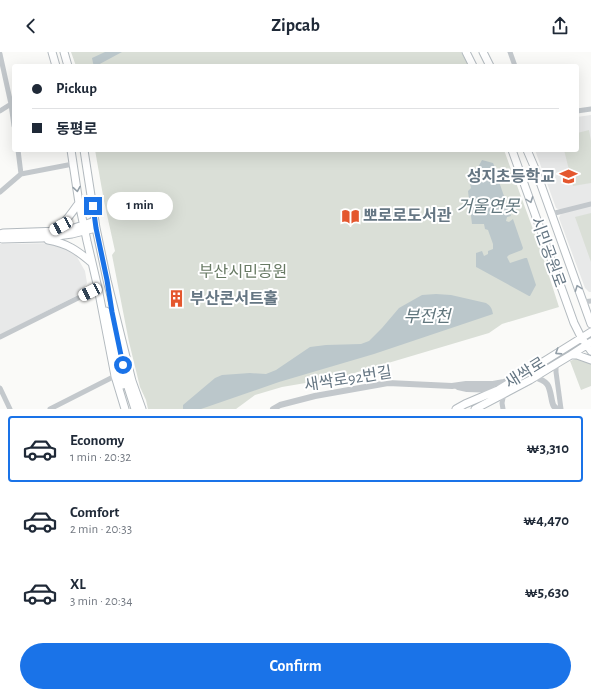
<!DOCTYPE html>
<meta charset="utf-8">
<style>
body{margin:0;font-family:"Alegreya Sans","Noto Sans KR",sans-serif;background:#f2f2f3;color:#1f2937;height:100vh;display:flex;flex-direction:column;font-size:15px;white-space:nowrap}
*{box-sizing:border-box;margin:0}
p{font-size:13px;color:#747a83}
.icon{flex:none;width:22px;height:22px;fill:none;stroke:currentColor;stroke-width:2;stroke-linecap:round;stroke-linejoin:round}
.map{position:relative;height:357px;overflow:hidden}
.panel{display:flex;flex-direction:column;background:#fff;flex:1}
.panel>*{flex:none}
.top-card{position:absolute;left:12px;top:12px;width:567px;height:88px;border-radius:4px;box-shadow:0 4px 16px #0002;display:grid;align-content:center;height:88px;padding:0 20px;background:#fff}
.end{position:absolute;width:18px;height:18px;margin:-9px;border:5px solid #1a73e8;background:#fff;box-shadow:0 0 0 2px #fff}
.from{border-radius:50%}
.bubble{position:absolute;height:28px;border-radius:14px;background:#fff;box-shadow:0 4px 16px #0002;font-size:13px;font-weight:600;line-height:28px;text-align:center}
.car{position:absolute;width:12px;height:24px;margin:-12px -6px;border-radius:5px;box-shadow:0 0 3px 1px #0007;background:linear-gradient(#fff 24%,#345 0 40%,#fff 0 76%,#345 0 86%,#fff 0)}
.top-card b{display:flex;align-items:center;gap:14px;height:38px;font-size:15px}
.top-card b+b{border-top:1px solid #e0e1e3}
.top-card i{width:10px;height:10px;background:#1f2937}
ul{padding:7px 0 0;list-style:none}
li{display:flex;align-items:center;gap:12px;height:66px;margin:0 8px 6px;padding:0 12px;border:2px solid transparent;border-radius:4px}
li div{flex:1}
li b{display:block;font-size:15px}
li em{font-style:normal;font-weight:600}
li.active{border-color:#1a73e8}
li>.icon{width:36px;height:36px;stroke-width:1.5}
.button{display:flex;gap:8px;margin-top:auto;padding:8px 20px}
.button a{flex:1;height:46px;border-radius:24px;background:#1a73e8;color:#fff;font-size:16px;font-weight:600;line-height:46px;text-align:center}
header{display:flex;justify-content:space-between;align-items:center;height:52px;padding:0 20px;background:#fff;font-size:18px;font-weight:600}
.map>svg:first-child{display:block}
.built{fill:#e8e9e9}
.green{fill:#dadfd7}
.water{fill:#bbc7cb}
.lines{fill:none;stroke-linecap:round;stroke-linejoin:round}
.secondary-casing{stroke:#b3babf;stroke-width:9}
.minor{stroke:#c3c8cc;stroke-width:5}
.tertiary{stroke:#c3c8cc;stroke-width:6}
.secondary{stroke:#fff;stroke-width:7}
.oneway{stroke:#939fa8}
.route{stroke:#1a73e8;stroke-width:5}
.labels{text-anchor:middle;dominant-baseline:central;stroke-width:4;stroke-linejoin:round;paint-order:stroke}
.poi-label{font-size:16px;font-weight:bold;fill:#657683;stroke:#fff;text-anchor:start}
.street-label{font-size:16px;fill:#657683;stroke:#fff}
.park-label{font-size:16px;fill:#687a64;stroke:#fff}
.water-label{font-size:17px;font-style:italic;fill:#60757c;stroke:#fff}
</style>
<header><svg class="icon" aria-label="back" viewBox="0 0 24 24"><path d="M15 5l-7 7 7 7"/></svg>Zipcab<svg class="icon" aria-label="share" viewBox="0 0 24 24"><path d="M12 15V3M7 8l5-5 5 5M5 13v7h14v-7"/></svg></header>
<div class="map">
<svg width="591" height="357" viewBox="0 0 591 357">
<rect width="100%" height="100%" fill="#fafaf8"/>
<path class="built" d="M 591,63 L 591,240 L 589,240 L 585,236 L 559,166 L 562,159 L 556,156 L 535,98 L 577,98 L 577,65 Z
M 57,191 L 70,198 L 77,205 L 85,219 L 87,231 L 83,237 L 76,244 L 0,283 L 0,192 Z"/>
<path class="green" d="M 71,0 L 461,0 L 469,14 L 76,14 Z
M 589,78 L 591,89 L 591,131 L 573,134 L 564,98 L 577,98 L 577,81 Z
M 95,98 L 504,98 L 541,199 L 559,255 L 502,272 L 489,281 L 341,325 L 282,335 L 255,343 L 236,357 L 148,357 L 146,348 L 140,335 L 129,290 L 112,203 L 115,199 L 104,149 Z
M 591,161 L 591,210 L 575,165 Z
M 578,306 L 591,309 L 591,334 L 581,338 L 570,309 Z"/>
<path class="water" d="M 105,0 L 122,0 L 96,14 L 94,14 L 93,11 L 92,6 Z
M 482,108 L 493,111 L 495,116 L 479,122 L 478,124 L 480,129 L 481,129 L 496,124 L 497,124 L 511,164 L 507,165 L 506,169 L 509,170 L 513,167 L 523,196 L 522,198 L 509,203 L 507,205 L 510,211 L 525,206 L 527,206 L 536,233 L 530,244 L 529,244 L 478,216 L 476,215 L 476,201 L 482,199 L 484,204 L 488,202 L 488,199 L 493,197 L 493,192 L 488,178 L 485,177 L 484,172 L 472,172 L 468,139 L 471,136 L 470,132 L 471,128 Z
M 436,242 L 451,243 L 486,251 C 491,254 492,257 493,262 L 374,302 L 279,330 L 201,357 L 183,357 L 183,353 L 215,326 L 222,323 L 250,321 L 266,322 L 276,318 L 310,295 L 326,293 L 361,292 L 369,289 L 382,276 L 399,256 L 422,243 Z"/>
<g class="lines">
<defs>
<path id="secondary" d="M 52,0 L 56,14
M 64,0 L 68,14
M 466,0 L 473,14
M 483,0 L 490,14
M 71,98 L 79,151 L 87,189 L 98,236 L 115,324 L 125,357
M 84,98 L 96,176 L 107,228 L 132,329 L 142,357
M 512,98 L 574,271 L 581,285 L 591,299
M 527,98 L 536,119 L 591,272
M 55,178 C 66,171 71,161 79,151
M 0,182 L 3,181 L 61,179 L 71,177 L 95,169
M 0,186 L 2,187 L 42,186 L 72,182 L 96,176
M 48,188 C 67,191 78,199 92,211
M 106,259 L 109,269 L 122,333
M 120,297 L 126,329 L 135,357
M 571,303 L 577,303 L 591,308
M 456,357 L 465,352 L 498,338 L 591,280
M 475,357 L 530,328 L 556,312 L 571,303 L 591,290"/>
</defs>
<use href="#secondary" class="secondary-casing"/>
<path class="minor" d="M 510,0 L 515,14
M 0,2 L 11,52 L 14,74
M 0,59 L 11,52 L 13,52
M 577,59 L 591,57
M 18,98 L 21,122
M 0,140 L 21,122 L 73,112
M 551,162 L 591,152
M 583,250 L 591,249
M 0,285 L 98,236
M 556,312 L 556,320 L 561,357
M 0,336 L 10,357
M 50,357 L 115,324
M 503,357 L 502,351 L 504,341"/>
<path class="tertiary" d="M 534,325 C 550,330 549,334 552,349 C 553,353 553,354 557,357
M 458,335 L 467,337 L 498,338
M 273,357 L 280,353 L 315,344 L 388,331 L 452,334 L 466,332 L 493,332 L 504,330 L 513,326"/>
<use href="#secondary" class="secondary"/>
</g>
<defs><path id="oneway-chevron" d="M-2-3.5L2.5 0L-2 3.5" fill="none" stroke-width="1.6" stroke-linecap="round" stroke-linejoin="round"/></defs>
<g class="oneway">
<use href="#oneway-chevron" transform="translate(77 137) rotate(81)"/>
<use href="#oneway-chevron" transform="translate(530 148) rotate(70)"/>
<use href="#oneway-chevron" transform="translate(578 236) rotate(-111)"/>
<use href="#oneway-chevron" transform="translate(558 300) rotate(147)"/>
</g>
<g class="lines">
<path class="route" d="M 93,154 L 96,176 L 107,228 L 112,260 L 123,313"/>
</g>
<defs>
<symbol id="school-bare" viewBox="-9 -9 18 18"><path d="M0-5L7-2L0 1L-7-2ZM-4 1L0 2.5L4 1V4Q0 6-4 4Z" fill="#e4572e" stroke="#fff" stroke-width="2.5" paint-order="stroke"/></symbol>
<symbol id="library-bare" viewBox="-9 -9 18 18"><path d="M-6-4Q-3-5.5-.7-3.5V5Q-3 3-6 4ZM6-4Q3-5.5 .7-3.5V5Q3 3 6 4Z" fill="#e4572e" stroke="#fff" stroke-width="2.5" paint-order="stroke"/></symbol>
<symbol id="building-bare" viewBox="-9 -9 18 18"><path d="M-4-6H4V6H1V3H-1V6H-4ZM-2.5-4.3h1.7v1.8h-1.7ZM.8-4.3h1.7v1.8H.8ZM-2.5-1h1.7V.8h-1.7ZM.8-1h1.7V.8H.8Z" fill="#e4572e" stroke="#fff" stroke-width="2.5" paint-order="stroke"/></symbol>
</defs>
<g fill-rule="evenodd">
<use href="#school-bare" x="556" y="112" width="25" height="25"/>
<use href="#library-bare" x="338" y="152" width="25" height="25"/>
<use href="#building-bare" x="164" y="234" width="25" height="25"/>
</g>
<g class="labels">
<g class="poi-label">
<text x="555" y="125" text-anchor="end">성지초등학교</text>
<text x="363" y="164">뽀로로도서관</text>
<text x="190" y="247">부산콘서트홀</text>
</g>
<g class="street-label">
<text transform="translate(548 200) rotate(70)">시민공원로</text>
<text transform="translate(525 321) rotate(-32)">새싹로</text>
<text transform="translate(348 327) rotate(-9)">새싹로92번길</text>
</g>
<g class="park-label">
<text x="243" y="220">부산시민공원</text>
</g>
<g class="water-label">
<text x="488" y="154">거울연못</text>
<text x="427" y="264">부전천</text>
</g>
</g>
</svg>
<i class="end from" style="left:123px;top:313px"></i>
<i class="end" style="left:93px;top:154px"></i>
<div class="bubble" style="left:107px;top:140px;width:66px">1 min</div>
<i class="car" style="left:61px;top:174px;rotate:241deg"></i>
<i class="car" style="left:90px;top:240px;rotate:243deg"></i>
<div class="top-card">
<b><i class="from"></i>Pickup</b>
<b><i></i>동평로</b>
</div>
</div>
<section class="panel">
<ul>
<li class="active"><svg class="icon" aria-label="car" viewBox="0 0 24 24"><path d="M5 17H2v-5l4-1 3-4h7l3 4 3 1v5h-3M9 17h6M6 11h13"/><circle cx="7" cy="17" r="2"/><circle cx="17" cy="17" r="2"/></svg><div><b>Economy</b><p>1 min · 20:32</p></div><em>₩3,310</em></li>
<li><svg class="icon" aria-label="car" viewBox="0 0 24 24"><path d="M5 17H2v-5l4-1 3-4h7l3 4 3 1v5h-3M9 17h6M6 11h13"/><circle cx="7" cy="17" r="2"/><circle cx="17" cy="17" r="2"/></svg><div><b>Comfort</b><p>2 min · 20:33</p></div><em>₩4,470</em></li>
<li><svg class="icon" aria-label="car" viewBox="0 0 24 24"><path d="M5 17H2v-5l4-1 3-4h7l3 4 3 1v5h-3M9 17h6M6 11h13"/><circle cx="7" cy="17" r="2"/><circle cx="17" cy="17" r="2"/></svg><div><b>XL</b><p>3 min · 20:34</p></div><em>₩5,630</em></li>
</ul>
<div class="button"><a>Confirm</a></div>
</section>
